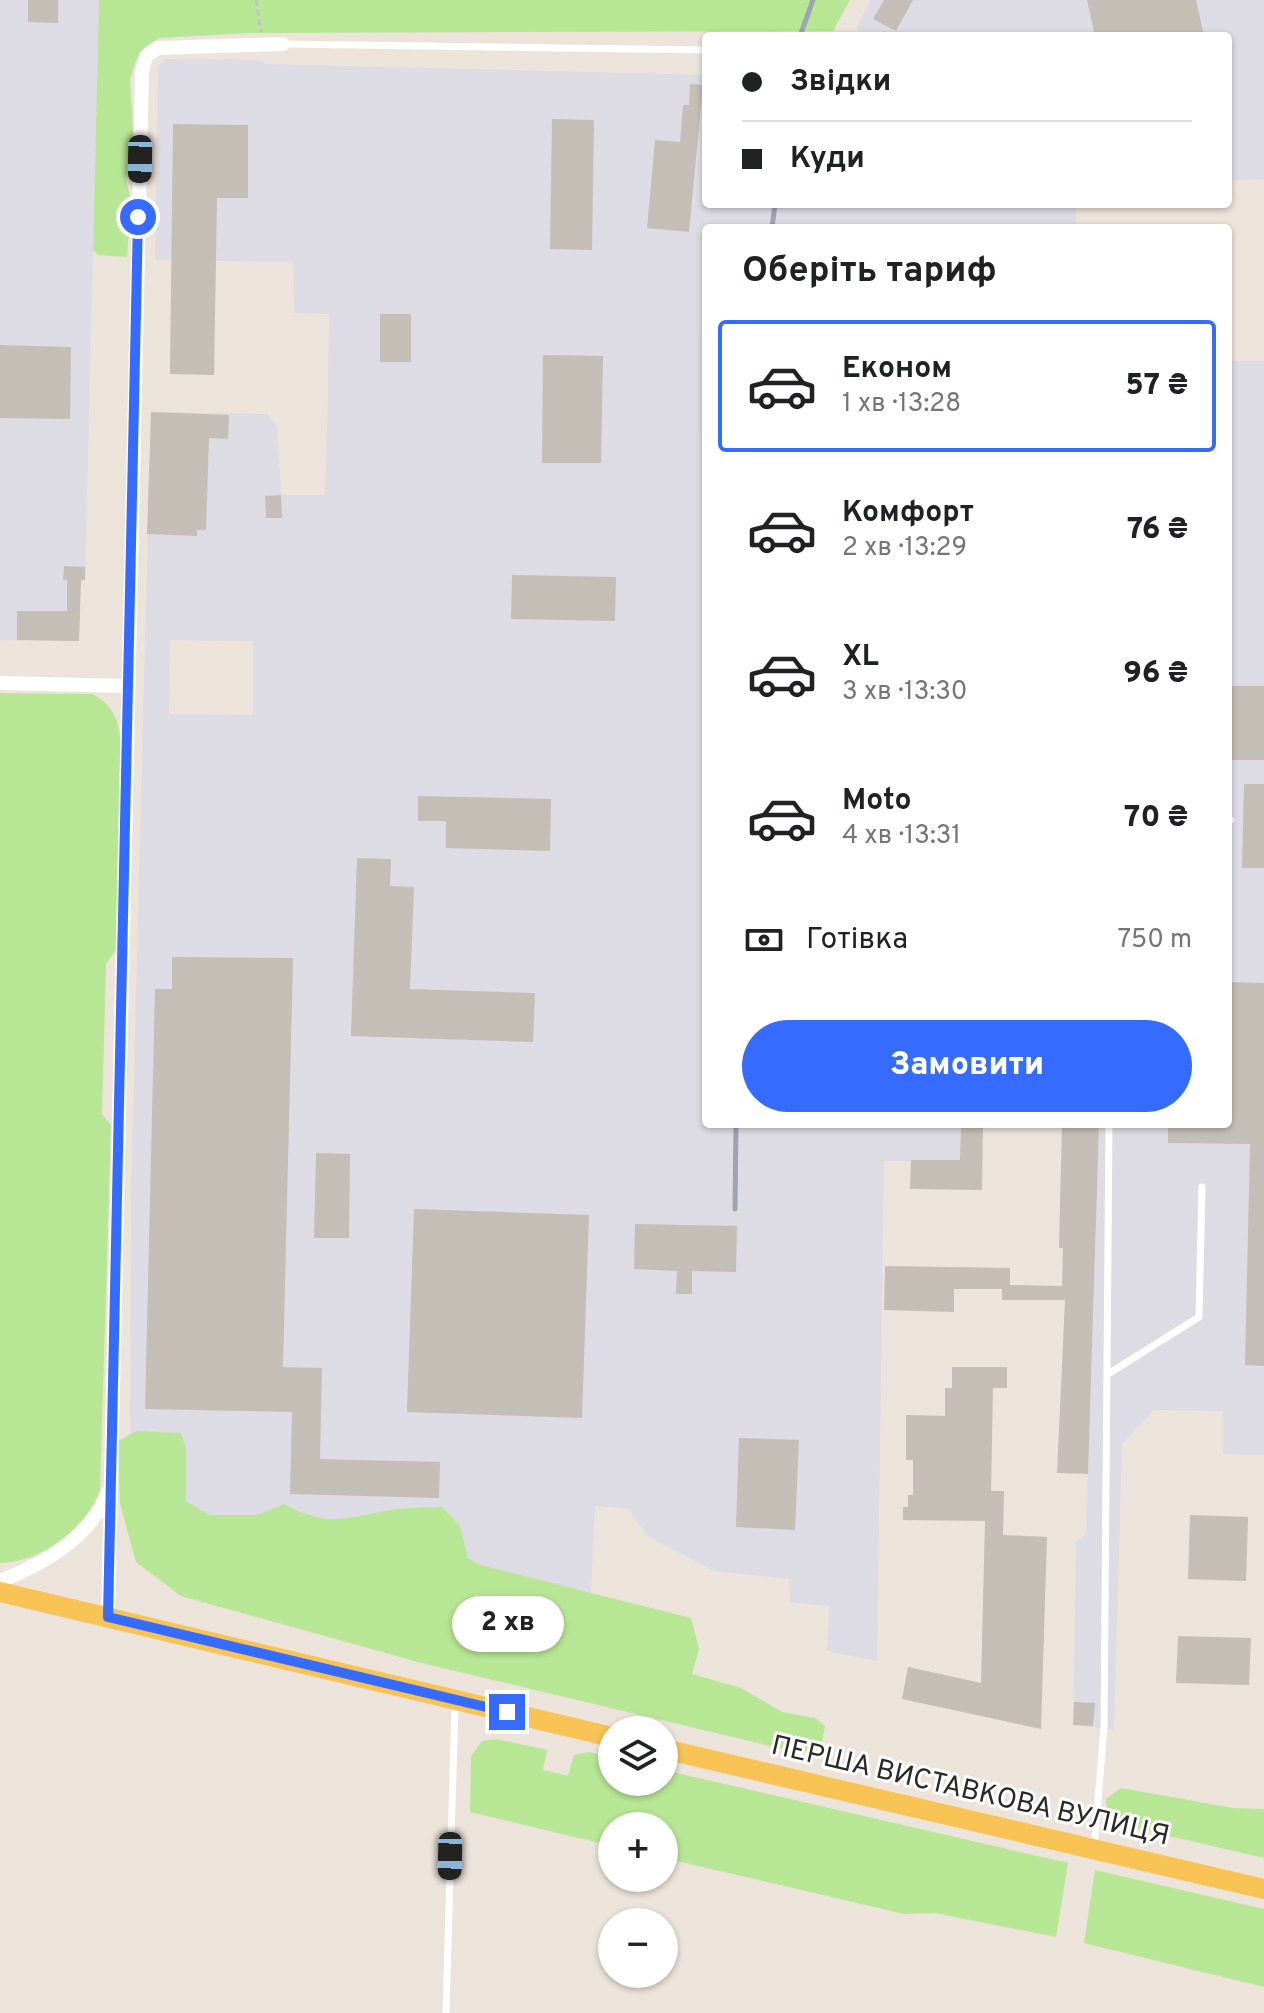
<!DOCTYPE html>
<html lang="uk">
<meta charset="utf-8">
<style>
body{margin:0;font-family:Overpass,sans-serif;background:#f2f2f2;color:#202124;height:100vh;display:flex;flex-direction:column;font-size:30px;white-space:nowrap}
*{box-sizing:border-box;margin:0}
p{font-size:26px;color:#757577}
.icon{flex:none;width:44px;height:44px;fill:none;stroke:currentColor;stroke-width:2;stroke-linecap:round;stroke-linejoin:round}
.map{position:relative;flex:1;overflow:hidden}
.drawer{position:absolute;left:702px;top:224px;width:530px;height:904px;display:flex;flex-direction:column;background:#fff;border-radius:8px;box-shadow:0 2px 6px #0004}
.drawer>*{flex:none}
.guide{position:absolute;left:702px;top:32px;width:530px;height:176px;border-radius:8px;box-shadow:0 2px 6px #0004;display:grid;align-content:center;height:176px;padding:0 40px;background:#fff}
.tools{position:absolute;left:598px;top:1716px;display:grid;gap:16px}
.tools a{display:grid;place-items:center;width:80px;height:80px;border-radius:50%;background:#fff;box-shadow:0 2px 6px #0004;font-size:40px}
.end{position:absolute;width:36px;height:36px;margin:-18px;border:10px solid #356cff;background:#fff;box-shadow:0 0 0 4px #fff}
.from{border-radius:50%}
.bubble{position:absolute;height:56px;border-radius:28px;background:#fff;box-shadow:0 2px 6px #0004;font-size:26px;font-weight:800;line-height:56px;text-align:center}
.car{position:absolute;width:24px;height:48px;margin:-24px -12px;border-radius:10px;box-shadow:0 0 6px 2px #0007;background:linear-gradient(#222 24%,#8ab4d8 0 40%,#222 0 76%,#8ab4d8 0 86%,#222 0)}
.guide b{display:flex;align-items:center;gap:28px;height:76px;font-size:30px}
.guide b+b{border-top:2px solid #e0e0e0}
.guide i{width:20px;height:20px;background:#202124}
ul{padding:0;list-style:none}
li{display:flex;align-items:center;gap:24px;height:132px;margin:0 16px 12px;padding:0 24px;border:4px solid transparent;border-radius:8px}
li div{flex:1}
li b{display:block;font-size:30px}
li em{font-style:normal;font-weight:800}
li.active{border-color:#356cff}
li>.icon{width:72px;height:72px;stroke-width:1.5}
h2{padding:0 40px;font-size:36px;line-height:96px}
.pay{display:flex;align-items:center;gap:20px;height:88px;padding:0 40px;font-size:30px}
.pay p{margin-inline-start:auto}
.cta{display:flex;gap:16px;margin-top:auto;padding:16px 40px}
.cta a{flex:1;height:92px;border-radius:48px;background:#356cff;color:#fff;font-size:32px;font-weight:800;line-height:92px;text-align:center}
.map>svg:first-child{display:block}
.industrial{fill:#dddbe4;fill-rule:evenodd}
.green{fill:#b7e694}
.building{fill:#c4beb6}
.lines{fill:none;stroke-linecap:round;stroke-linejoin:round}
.path{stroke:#c3c3c3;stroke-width:3;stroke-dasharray:6 4;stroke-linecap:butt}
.service{stroke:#fff;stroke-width:7}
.minor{stroke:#fff;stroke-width:14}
.primary{stroke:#f7c355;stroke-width:20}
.rail{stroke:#9da2b5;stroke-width:5}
.route{stroke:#356cff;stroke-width:10}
.labels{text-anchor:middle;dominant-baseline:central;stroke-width:6;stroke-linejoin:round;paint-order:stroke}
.street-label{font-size:28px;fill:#292929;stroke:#fff}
</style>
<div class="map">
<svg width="1264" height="2013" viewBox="0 0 1264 2013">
<rect width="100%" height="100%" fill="#ece3da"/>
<path class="industrial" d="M 0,0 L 99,0 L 85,580 L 81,581 L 79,641 L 0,640 Z
M 871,0 L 1264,0 L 1264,179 L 1228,180 L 1228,36 L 866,36 L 858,33 L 857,27 Z
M 165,59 L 261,60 L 265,64 L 706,75 L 706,204 L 1076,204 L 1076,228 L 706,228 L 706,1124 L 961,1124 L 960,1161 L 884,1161 L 877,1661 L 827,1651 L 829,1606 L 790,1602 L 789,1579 L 714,1571 L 647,1536 L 628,1508 L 595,1506 L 590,1611 L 130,1503 L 131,1187 L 151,412 L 267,414 L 277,426 L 281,495 L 325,495 L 328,390 L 329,314 L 294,313 L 293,262 L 155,260 L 158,67 ZM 170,640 L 253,641 L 253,715 L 169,714 Z
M 1228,361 L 1264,361 L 1264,1455 L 1223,1454 L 1223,1411 L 1154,1410 L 1122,1444 L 1114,1730 L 1073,1725 L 1076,1542 L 1086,1533 L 1099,1124 L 1228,1124 Z"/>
<path class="green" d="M 99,0 L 850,0 L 833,31 L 250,33 L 159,38 L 145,47 L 135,62 L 130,80 L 133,132 L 126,179 L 131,201 L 127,257 L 99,255 L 93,250 Z
M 0,693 L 92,694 C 117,706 119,726 122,751 L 117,948 L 106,964 L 102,1114 L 111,1125 L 100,1490 C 86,1529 42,1562 0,1563 Z
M 137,1431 L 181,1433 L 186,1448 L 186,1501 L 210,1515 L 257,1515 L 284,1504 C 331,1530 349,1516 398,1509 C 412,1507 427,1508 442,1507 L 460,1526 L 468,1558 L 480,1565 L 691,1618 L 699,1649 L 692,1674 L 741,1688 L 782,1712 L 815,1718 L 825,1726 L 821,1747 L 800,1753 L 418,1662 L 181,1596 L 136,1562 L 120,1504 L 118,1441 Z
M 496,1739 L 547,1750 L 543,1770 L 568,1776 L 574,1755 L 589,1752 L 612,1758 L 612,1782 L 664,1782 L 664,1770 L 1068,1863 L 1056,1937 L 935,1913 L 904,1914 L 664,1858 L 664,1826 L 612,1826 L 612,1846 L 470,1812 L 471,1756 L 482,1741 Z
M 1121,1788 L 1233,1808 L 1264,1809 L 1264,1858 L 1126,1826 L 1107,1812 L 1106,1799 Z
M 1095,1870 L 1264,1909 L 1264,1987 L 1084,1943 Z"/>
<path class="building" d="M 28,0 L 58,0 L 58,23 L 28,22 Z
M 884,0 L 913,0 L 896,31 L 873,19 Z
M 1087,0 L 1196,0 L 1204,36 L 1095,36 Z
M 690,84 L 703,85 L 689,232 L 647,228 L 655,140 L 680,142 L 683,105 L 689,105 Z
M 552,119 L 594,120 L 592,250 L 550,249 Z
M 173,124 L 248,125 L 248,198 L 217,198 L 214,375 L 170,374 Z
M 380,314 L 411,314 L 411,362 L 380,362 Z
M 0,345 L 71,347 L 70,419 L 0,418 Z
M 543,355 L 603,356 L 601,463 L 542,463 Z
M 151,412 L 229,415 L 228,439 L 209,438 L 206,530 L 197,530 L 197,536 L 147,534 Z
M 281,495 L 282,518 L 266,518 L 265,496 Z
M 64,566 L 85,567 L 85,580 L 81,580 L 79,641 L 17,640 L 17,611 L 67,611 L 67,580 L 63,580 Z
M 512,575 L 616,577 L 615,621 L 511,619 Z
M 1228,686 L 1264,686 L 1264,760 L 1228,760 Z
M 1244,784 L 1264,784 L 1264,868 L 1242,868 Z
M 418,796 L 551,799 L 550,851 L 446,848 L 446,821 L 418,821 Z
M 357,858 L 391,859 L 390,886 L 414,887 L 410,989 L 535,993 L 533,1042 L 351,1036 Z
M 172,957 L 293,958 L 283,1367 L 322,1368 L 320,1459 L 440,1462 L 439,1498 L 290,1494 L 292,1412 L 145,1409 L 155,989 L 172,989 Z
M 1228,982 L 1264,983 L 1264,1366 L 1245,1365 L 1250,1144 L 1168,1143 L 1168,1124 L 1228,1124 Z
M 961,1124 L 983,1124 L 982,1190 L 910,1189 L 911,1160 L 960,1160 Z
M 1062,1124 L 1099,1125 L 1088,1474 L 1057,1473 L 1065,1300 L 1002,1300 L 1002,1289 L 954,1289 L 954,1312 L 884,1310 L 885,1266 L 1010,1268 L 1010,1285 L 1062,1286 L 1063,1248 L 1059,1248 Z
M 316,1153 L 350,1154 L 349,1238 L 314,1238 Z
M 414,1209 L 589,1215 L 582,1418 L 407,1412 Z
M 635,1224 L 737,1226 L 736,1272 L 692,1271 L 692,1294 L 676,1294 L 677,1271 L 634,1269 Z
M 952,1367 L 1007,1367 L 1007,1388 L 993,1388 L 991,1491 L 1004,1491 L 1003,1535 L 1047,1537 L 1041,1729 L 902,1699 L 908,1667 L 981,1683 L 985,1521 L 903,1520 L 903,1507 L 908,1507 L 908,1495 L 913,1495 L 913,1460 L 906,1460 L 906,1415 L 945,1416 L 945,1388 L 952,1388 Z
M 739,1438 L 799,1440 L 795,1530 L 736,1527 Z
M 1190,1515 L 1248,1517 L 1246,1581 L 1188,1579 Z
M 1178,1636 L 1251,1638 L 1249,1685 L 1176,1683 Z
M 1074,1702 L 1095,1703 L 1093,1726 L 1073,1725 Z"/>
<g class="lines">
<path class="path" d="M 256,0 L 261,32"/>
<path class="service" d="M 283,44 L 706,50
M 1228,819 L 1231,820
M 1108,1374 L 1199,1317 L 1202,1187
M 1094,1849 L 1104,1727 L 1109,1124
M 446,2013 L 455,1702"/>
<path class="minor" d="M 0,683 L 128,686
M 0,1581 C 42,1565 91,1537 108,1492
M 108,1617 L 142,72 L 146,56 L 158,48 L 283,44"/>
<path class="primary" d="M 0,1592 L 612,1737
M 664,1749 L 1264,1889"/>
<path class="rail" d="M 800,36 L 813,0
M 772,228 L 775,204
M 735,1209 L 736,1124"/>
</g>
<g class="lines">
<path class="route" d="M 138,217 L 108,1617 L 507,1712"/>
</g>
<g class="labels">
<g class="street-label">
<text transform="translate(970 1792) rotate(13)">ПЕРША ВИСТАВКОВА ВУЛИЦЯ</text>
</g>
</g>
</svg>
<div class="tools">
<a><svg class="icon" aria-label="layers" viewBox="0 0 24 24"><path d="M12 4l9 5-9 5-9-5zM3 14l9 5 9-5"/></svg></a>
<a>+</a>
<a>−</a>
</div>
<i class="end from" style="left:138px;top:217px"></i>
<i class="end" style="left:507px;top:1712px"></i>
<div class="bubble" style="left:452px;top:1596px;width:112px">2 хв</div>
<i class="car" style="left:140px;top:159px;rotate:181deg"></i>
<i class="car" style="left:450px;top:1856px;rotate:181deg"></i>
<div class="guide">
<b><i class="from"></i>Звідки</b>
<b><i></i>Куди</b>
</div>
<section class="drawer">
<h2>Оберіть тариф</h2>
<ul>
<li class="active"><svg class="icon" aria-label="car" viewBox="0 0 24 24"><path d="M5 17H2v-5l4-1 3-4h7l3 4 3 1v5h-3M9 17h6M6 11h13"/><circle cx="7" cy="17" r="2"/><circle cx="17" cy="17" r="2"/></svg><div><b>Економ</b><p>1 хв · 13:28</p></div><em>57 ₴</em></li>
<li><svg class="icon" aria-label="car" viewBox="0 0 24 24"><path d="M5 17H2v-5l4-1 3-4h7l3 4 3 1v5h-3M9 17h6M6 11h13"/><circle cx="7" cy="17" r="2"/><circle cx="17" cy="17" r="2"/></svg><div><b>Комфорт</b><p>2 хв · 13:29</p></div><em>76 ₴</em></li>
<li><svg class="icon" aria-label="car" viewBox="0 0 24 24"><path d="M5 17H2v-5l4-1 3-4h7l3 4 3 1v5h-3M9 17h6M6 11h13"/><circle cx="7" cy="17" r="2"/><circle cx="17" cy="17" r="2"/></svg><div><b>XL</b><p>3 хв · 13:30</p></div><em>96 ₴</em></li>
<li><svg class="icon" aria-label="car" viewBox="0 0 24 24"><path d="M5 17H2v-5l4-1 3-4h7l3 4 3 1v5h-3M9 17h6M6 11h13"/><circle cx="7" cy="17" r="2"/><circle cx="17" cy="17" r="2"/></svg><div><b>Moto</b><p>4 хв · 13:31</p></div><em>70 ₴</em></li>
</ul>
<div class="pay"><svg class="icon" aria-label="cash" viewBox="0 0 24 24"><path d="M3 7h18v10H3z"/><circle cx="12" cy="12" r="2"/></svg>Готівка<p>750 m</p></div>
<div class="cta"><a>Замовити</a></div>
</section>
</div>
